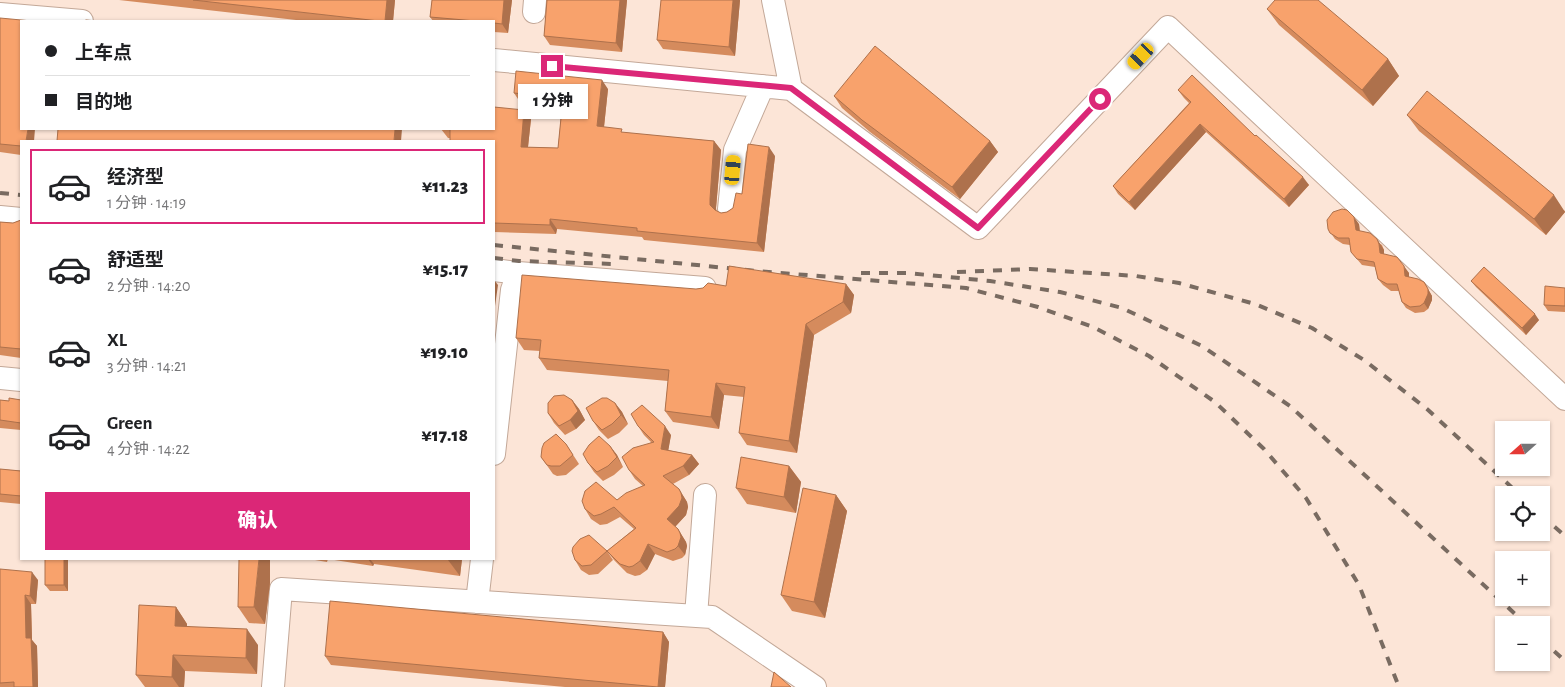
<!DOCTYPE html>
<html lang="zh">
<meta charset="utf-8">
<style>
body{margin:0;font-family:"Alegreya Sans","Noto Sans SC",sans-serif;background:#f2f2f2;color:#202124;height:100vh;display:flex;flex-direction:column;font-size:19px;white-space:nowrap}
*{box-sizing:border-box;margin:0}
p{font-size:16px;color:#757577}
.icon{flex:none;width:28px;height:28px;fill:none;stroke:currentColor;stroke-width:2;stroke-linecap:round;stroke-linejoin:round}
.map{position:relative;flex:1;overflow:hidden}
.sheet{position:absolute;left:20px;top:140px;width:475px;height:420px;display:flex;flex-direction:column;background:#fff;border-radius:0px;box-shadow:0 1px 4px #0004}
.sheet>*{flex:none}
.top-card{position:absolute;left:20px;top:20px;width:475px;height:110px;border-radius:0px;box-shadow:0 1px 4px #0004;display:grid;align-content:center;height:110px;padding:0 25px;background:#fff}
.needle{width:32px;rotate:249deg}
.buttons{position:absolute;left:1495px;top:421px;display:grid;gap:10px}
.buttons a{display:grid;place-items:center;width:55px;height:55px;border-radius:0px;background:#fff;box-shadow:0 1px 4px #0004;font-size:25px}
.end{position:absolute;width:22px;height:22px;margin:-11px;border:6px solid #db2777;background:#fff;box-shadow:0 0 0 2px #fff}
.from{border-radius:50%}
.bubble{position:absolute;height:35px;border-radius:0px;background:#fff;box-shadow:0 1px 4px #0004;font-size:16px;font-weight:800;line-height:35px;text-align:center}
.car{position:absolute;width:15px;height:30px;margin:-15px -8px;border-radius:6px;box-shadow:0 0 4px 1px #0007;background:linear-gradient(#f5c518 24%,#345 0 40%,#f5c518 0 76%,#345 0 86%,#f5c518 0)}
.top-card b{display:flex;align-items:center;gap:18px;height:48px;font-size:19px}
.top-card b+b{border-top:1px solid #e0e0e0}
.top-card i{width:12px;height:12px;background:#202124}
ul{padding:9px 0 0;list-style:none}
li{display:flex;align-items:center;gap:15px;height:75px;margin:0 10px 8px;padding:0 15px;border:2px solid transparent;border-radius:0px}
li div{flex:1}
li b{display:block;font-size:19px}
li em{font-style:normal;font-weight:800}
li.current{border-color:#db2777}
li>.icon{width:45px;height:45px;stroke-width:1.5}
.cta{display:flex;gap:10px;margin-top:auto;padding:10px 25px}
.cta a{flex:1;height:58px;border-radius:0px;background:#db2777;color:#fff;font-size:20px;font-weight:800;line-height:58px;text-align:center}
.map>svg:first-child{display:block}
.lines{fill:none;stroke-linecap:round;stroke-linejoin:round}
.street-casing{stroke:#c3a898;stroke-width:24}
.street{stroke:#fff;stroke-width:22}
.rail{stroke:#796b61;stroke-width:4;stroke-dasharray:9 9;stroke-linecap:butt}
.wall{fill:#d58b5d}
.shaded-wall{fill:#ae714c}
.building{fill:#f8a26c;stroke:#ae714c}
.route{stroke:#db2777;stroke-width:6}
</style>
<div class="map">
<svg width="1565" height="687" viewBox="0 0 1565 687">
<rect width="100%" height="100%" fill="#fce5d7"/>
<g class="lines">
<defs>
<path id="street" d="M 773,0 L 791,89
M 534,12 L 535,0
M 0,14 L 82,21
M 494,60 L 791,89 L 978,228 L 1168,27 L 1565,399
M 729,209 L 735,150 L 763,86
M 0,217 L 21,219
M 494,270 L 518,273
M 0,378 L 21,380
M 494,454 L 512,290 L 518,273 L 705,288
M 477,602 L 482,559
M 696,616 L 705,495
M 273,687 L 281,589 L 712,617 L 815,687"/>
</defs>
<use href="#street" class="street-casing"/>
<use href="#street" class="street"/>
<path class="rail" d="M 0,193 L 21,195
M 494,245 L 757,271 L 966,288 L 1038,307 L 1093,327 L 1149,356 L 1215,402 L 1264,449 L 1306,498 L 1359,585 L 1399,687
M 494,258 L 519,261 L 614,264
M 957,272 L 1030,269 L 1136,276 L 1179,283 L 1255,304 L 1312,328 L 1364,360 L 1427,409 L 1520,495
M 861,273 L 907,273 L 990,281 L 1060,292 L 1122,308 L 1202,346 L 1290,406 L 1527,625
M 1541,515 L 1565,536
M 1541,639 L 1565,661"/>
</g>
<path class="wall" d="M 119,0 L 395,0 L 393,21 L 305,21 Z
M 432,0 L 512,0 L 508,33 L 494,32 L 494,21 L 433,21 L 430,17 Z
M 547,0 L 627,0 L 622,52 L 550,45 L 544,36 Z
M 740,0 L 735,56 L 663,49 L 657,40 Z
M 1267,9 L 1388,59 L 1399,76 L 1373,106 L 1279,25 Z
M 0,18 L 21,141 L 21,155 L 0,152 Z
M 608,89 L 604,127 L 624,133 L 714,141 L 721,150 L 716,208 L 716,211 L 721,213 L 727,212 L 733,208 L 742,194 L 775,156 L 764,252 L 644,240 L 642,237 L 557,229 L 556,234 L 494,232 L 494,141 L 448,138 L 441,129 L 531,119 L 528,147 L 558,148 L 562,106 L 520,102 L 514,93 Z
M 1178,90 L 1255,136 L 1309,185 L 1289,207 L 1206,132 L 1135,210 L 1118,194 L 1113,186 L 1189,103 L 1184,98 Z
M 834,96 L 990,141 L 998,152 L 960,199 L 870,132 L 842,108 Z
M 1407,115 L 1565,211 L 1565,212 L 1546,235 L 1419,131 Z
M 21,220 L 21,358 L 0,355 L 0,222 L 13,223 Z
M 1359,224 L 1360,231 L 1382,245 L 1384,250 L 1384,254 L 1409,273 L 1409,277 L 1428,289 L 1432,296 L 1432,300 L 1428,309 L 1424,312 L 1415,313 L 1406,308 L 1402,302 L 1399,291 L 1391,291 L 1383,285 L 1378,279 L 1375,267 L 1362,265 L 1351,252 L 1350,245 L 1343,244 L 1335,239 L 1328,229 Z
M 1471,281 L 1539,320 L 1526,335 L 1476,287 Z
M 846,284 L 854,295 L 851,313 L 814,335 L 797,453 L 747,445 L 739,433 L 744,397 L 724,395 L 719,429 L 673,422 L 665,411 L 668,381 L 547,370 L 539,358 L 540,351 L 524,350 L 516,338 L 696,289 L 726,286 Z
M 1565,288 L 1565,312 L 1548,311 L 1544,305 Z
M 0,400 L 9,401 L 21,400 L 21,430 L 0,428 Z
M 572,400 L 579,409 L 585,420 L 576,429 L 565,435 L 554,423 L 548,413 Z
M 615,403 L 622,412 L 628,424 L 619,433 L 608,439 L 599,430 L 593,421 Z
M 638,426 L 671,435 L 668,450 L 692,455 L 699,464 L 689,475 L 673,484 L 679,489 L 687,502 L 688,507 L 686,515 L 675,527 L 678,529 L 686,542 L 687,546 L 685,555 L 682,558 L 673,561 L 655,554 L 647,570 L 640,575 L 635,576 L 627,573 L 614,560 L 607,551 L 634,529 L 620,517 L 607,524 L 600,525 L 591,519 L 585,509 L 617,500 L 643,486 L 635,479 L 629,470 L 651,442 L 644,435 Z
M 566,444 L 579,464 L 566,475 L 557,476 L 553,474 L 541,457 Z
M 610,446 L 617,455 L 623,467 L 614,475 L 603,481 L 594,472 L 588,463 Z
M 789,466 L 801,482 L 796,513 L 747,504 L 736,488 Z
M 0,469 L 21,471 L 21,504 L 0,502 Z
M 836,495 L 847,511 L 825,618 L 792,611 L 781,595 Z
M 607,551 L 613,560 L 598,574 L 589,575 L 581,570 L 575,560 Z
M 45,559 L 68,559 L 68,591 L 50,591 L 45,585 Z
M 309,559 L 462,559 L 460,576 L 374,564 L 373,566 L 328,559 L 327,562 Z
M 0,569 L 38,580 L 36,604 L 31,604 L 32,640 L 37,646 L 38,687 L 0,687 Z
M 270,583 L 265,624 L 249,623 L 238,607 Z
M 176,607 L 187,624 L 187,626 L 258,645 L 257,674 L 185,671 L 184,687 L 145,687 L 136,675 Z
M 663,632 L 669,642 L 665,687 L 565,687 L 331,665 L 325,656 Z"/>
<path class="shaded-wall" d="M 387,0 L 395,0 L 393,21 L 385,21 Z
M 504,0 L 512,0 L 508,33 L 502,24 Z
M 620,0 L 627,0 L 622,52 L 616,43 Z
M 733,0 L 740,0 L 735,56 L 729,47 Z
M 1388,59 L 1399,76 L 1373,106 L 1362,90 Z
M 602,80 L 608,89 L 603,136 L 597,126 Z
M 524,110 L 531,119 L 527,156 L 521,147 Z
M 1200,124 L 1206,132 L 1135,210 L 1129,202 Z
M 28,129 L 35,129 L 34,141 L 26,141 Z
M 395,129 L 402,129 L 401,141 L 394,141 Z
M 714,141 L 721,150 L 716,208 L 717,214 L 710,205 L 710,199 Z
M 990,141 L 998,152 L 960,199 L 952,187 Z
M 769,147 L 775,156 L 764,252 L 757,243 Z
M 1303,177 L 1309,185 L 1289,207 L 1284,199 Z
M 1554,195 L 1565,212 L 1546,235 L 1534,219 Z
M 1354,217 L 1359,224 L 1360,236 L 1356,230 Z
M 550,219 L 557,229 L 556,234 L 550,225 Z
M 1377,239 L 1384,250 L 1384,260 L 1380,253 Z
M 1404,266 L 1409,273 L 1409,282 L 1405,276 Z
M 494,280 L 498,285 L 494,313 Z
M 1424,282 L 1432,296 L 1432,300 L 1428,309 L 1424,303 Z
M 846,284 L 854,295 L 851,313 L 843,302 Z
M 1535,314 L 1539,320 L 1526,335 L 1522,328 Z
M 806,324 L 814,335 L 797,453 L 789,441 Z
M 716,383 L 724,395 L 719,429 L 711,417 Z
M 572,400 L 579,409 L 585,420 L 576,429 L 570,420 Z
M 615,403 L 622,412 L 628,424 L 621,415 Z
M 665,426 L 671,435 L 667,458 L 661,449 Z
M 610,446 L 617,455 L 623,467 L 617,457 Z
M 692,455 L 699,464 L 689,475 L 683,466 Z
M 789,466 L 801,482 L 796,513 L 784,497 Z
M 679,489 L 687,502 L 688,507 L 686,515 L 673,529 L 667,519 Z
M 836,495 L 847,511 L 825,618 L 814,602 Z
M 678,529 L 686,542 L 687,546 L 685,555 L 678,546 Z
M 648,544 L 655,554 L 647,570 L 640,561 Z
M 64,559 L 68,559 L 68,591 L 64,585 Z
M 259,559 L 270,559 L 270,583 L 265,624 L 254,607 Z
M 368,559 L 370,559 L 374,564 L 373,566 Z
M 448,559 L 462,559 L 460,576 L 448,560 Z
M 32,572 L 38,580 L 36,604 L 30,596 Z
M 25,595 L 31,604 L 32,640 L 37,646 L 38,687 L 33,687 L 26,638 Z
M 176,607 L 187,624 L 186,642 L 175,626 Z
M 247,629 L 258,645 L 257,674 L 246,658 Z
M 663,632 L 669,642 L 665,687 L 658,687 Z
M 173,655 L 185,671 L 184,687 L 179,687 L 172,677 Z"/>
<path class="building" d="M 193,0 L 387,0 L 385,21 L 379,21 Z
M 432,0 L 504,0 L 502,24 L 494,23 L 494,21 L 476,21 L 430,17 Z
M 547,0 L 620,0 L 616,43 L 544,36 Z
M 661,0 L 733,0 L 729,47 L 657,40 Z
M 1275,0 L 1318,0 L 1388,59 L 1362,90 L 1267,9 Z
M 0,18 L 32,21 L 21,21 L 21,129 L 28,129 L 26,141 L 21,141 L 21,146 L 0,144 Z
M 86,20 L 97,21 L 84,21 Z
M 875,46 L 990,141 L 952,187 L 862,120 L 834,96 Z
M 516,71 L 602,80 L 597,126 L 622,129 L 621,132 L 714,141 L 710,199 L 710,205 L 715,210 L 721,213 L 727,212 L 733,208 L 736,193 L 742,194 L 748,144 L 769,147 L 757,243 L 637,231 L 637,228 L 550,219 L 550,225 L 494,223 L 494,141 L 450,141 L 450,129 L 441,129 L 494,129 L 494,107 L 524,110 L 521,147 L 558,148 L 563,98 L 514,93 Z
M 1192,75 L 1255,136 L 1256,135 L 1303,177 L 1284,199 L 1200,124 L 1129,202 L 1113,186 L 1191,102 L 1178,90 Z
M 1427,91 L 1554,195 L 1534,219 L 1407,115 Z
M 58,129 L 395,129 L 394,141 L 57,141 Z
M 1342,209 L 1347,210 L 1354,217 L 1356,230 L 1370,233 L 1377,239 L 1379,244 L 1380,253 L 1397,257 L 1404,266 L 1405,276 L 1418,279 L 1424,282 L 1428,289 L 1428,294 L 1424,303 L 1420,306 L 1410,307 L 1402,302 L 1397,284 L 1387,284 L 1378,279 L 1374,262 L 1357,259 L 1351,252 L 1349,238 L 1338,238 L 1330,233 L 1328,229 L 1327,220 L 1333,212 Z
M 21,220 L 21,349 L 0,347 L 0,222 L 13,223 Z
M 729,266 L 846,284 L 843,302 L 806,324 L 789,441 L 739,433 L 745,387 L 716,383 L 711,417 L 665,411 L 669,370 L 539,358 L 541,340 L 516,338 L 522,275 L 696,289 L 703,288 L 708,283 L 726,286 Z
M 1484,267 L 1535,314 L 1522,328 L 1471,281 Z
M 1545,286 L 1565,288 L 1565,306 L 1544,305 Z
M 564,395 L 572,400 L 578,411 L 570,420 L 559,426 L 548,413 L 548,403 L 554,396 Z
M 9,398 L 21,400 L 21,423 L 0,420 L 0,400 L 9,401 Z
M 602,398 L 607,398 L 615,403 L 621,415 L 612,424 L 602,430 L 593,421 L 586,408 Z
M 642,405 L 665,426 L 661,449 L 692,455 L 683,466 L 663,476 L 679,489 L 681,493 L 682,498 L 679,506 L 667,519 L 678,529 L 680,533 L 681,537 L 678,546 L 675,549 L 667,552 L 648,544 L 640,561 L 633,566 L 629,567 L 620,564 L 607,551 L 636,528 L 614,507 L 601,514 L 594,516 L 585,509 L 582,501 L 585,491 L 596,482 L 617,500 L 626,493 L 645,485 L 629,470 L 622,457 L 633,448 L 654,442 L 638,426 L 631,414 Z
M 556,434 L 566,444 L 573,455 L 560,466 L 551,466 L 547,465 L 541,457 L 542,448 L 544,443 Z
M 599,436 L 610,446 L 617,457 L 608,466 L 597,472 L 588,463 L 583,454 L 589,445 Z
M 741,457 L 789,466 L 784,497 L 736,488 Z
M 0,469 L 21,471 L 21,496 L 0,494 Z
M 803,488 L 836,495 L 814,602 L 781,595 Z
M 589,535 L 607,551 L 591,565 L 582,566 L 575,560 L 572,551 L 573,547 L 580,539 Z
M 45,559 L 64,559 L 64,585 L 45,585 Z
M 239,559 L 259,559 L 254,607 L 238,607 Z
M 0,569 L 32,572 L 30,596 L 25,595 L 26,638 L 31,638 L 33,687 L 14,687 L 14,682 L 0,683 Z
M 330,601 L 663,632 L 658,687 L 325,656 Z
M 139,605 L 176,607 L 175,626 L 247,629 L 246,658 L 173,655 L 172,677 L 136,675 Z
M 774,672 L 791,687 L 771,687 Z"/>
<g class="lines">
<path class="route" d="M 552,66 L 791,88 L 978,228 L 1100,99"/>
</g>
</svg>
<div class="buttons">
<a><svg class="needle" viewBox="-14 -14 28 28"><path d="M0-13l5 13h-10z" fill="#e53935"/><path d="M0 13l5-13h-10z" fill="#757577"/></svg></a>
<a><svg class="icon" aria-label="locate" viewBox="0 0 24 24"><circle cx="12" cy="12" r="6"/><path d="M12 2v4M12 18v4M2 12h4M18 12h4"/></svg></a>
<a>+</a>
<a>−</a>
</div>
<i class="end from" style="left:1100px;top:99px"></i>
<i class="end" style="left:552px;top:66px"></i>
<div class="bubble" style="left:518px;top:84px;width:70px">1 分钟</div>
<i class="car" style="left:1141px;top:56px;rotate:223deg"></i>
<i class="car" style="left:733px;top:170px;rotate:5deg"></i>
<div class="top-card">
<b><i class="from"></i>上车点</b>
<b><i></i>目的地</b>
</div>
<section class="sheet">
<ul>
<li class="current"><svg class="icon" aria-label="car" viewBox="0 0 24 24"><path d="M5 17H2v-5l4-1 3-4h7l3 4 3 1v5h-3M9 17h6M6 11h13"/><circle cx="7" cy="17" r="2"/><circle cx="17" cy="17" r="2"/></svg><div><b>经济型</b><p>1 分钟 · 14:19</p></div><em>¥11.23</em></li>
<li><svg class="icon" aria-label="car" viewBox="0 0 24 24"><path d="M5 17H2v-5l4-1 3-4h7l3 4 3 1v5h-3M9 17h6M6 11h13"/><circle cx="7" cy="17" r="2"/><circle cx="17" cy="17" r="2"/></svg><div><b>舒适型</b><p>2 分钟 · 14:20</p></div><em>¥15.17</em></li>
<li><svg class="icon" aria-label="car" viewBox="0 0 24 24"><path d="M5 17H2v-5l4-1 3-4h7l3 4 3 1v5h-3M9 17h6M6 11h13"/><circle cx="7" cy="17" r="2"/><circle cx="17" cy="17" r="2"/></svg><div><b>XL</b><p>3 分钟 · 14:21</p></div><em>¥19.10</em></li>
<li><svg class="icon" aria-label="car" viewBox="0 0 24 24"><path d="M5 17H2v-5l4-1 3-4h7l3 4 3 1v5h-3M9 17h6M6 11h13"/><circle cx="7" cy="17" r="2"/><circle cx="17" cy="17" r="2"/></svg><div><b>Green</b><p>4 分钟 · 14:22</p></div><em>¥17.18</em></li>
</ul>
<div class="cta"><a>确认</a></div>
</section>
</div>
